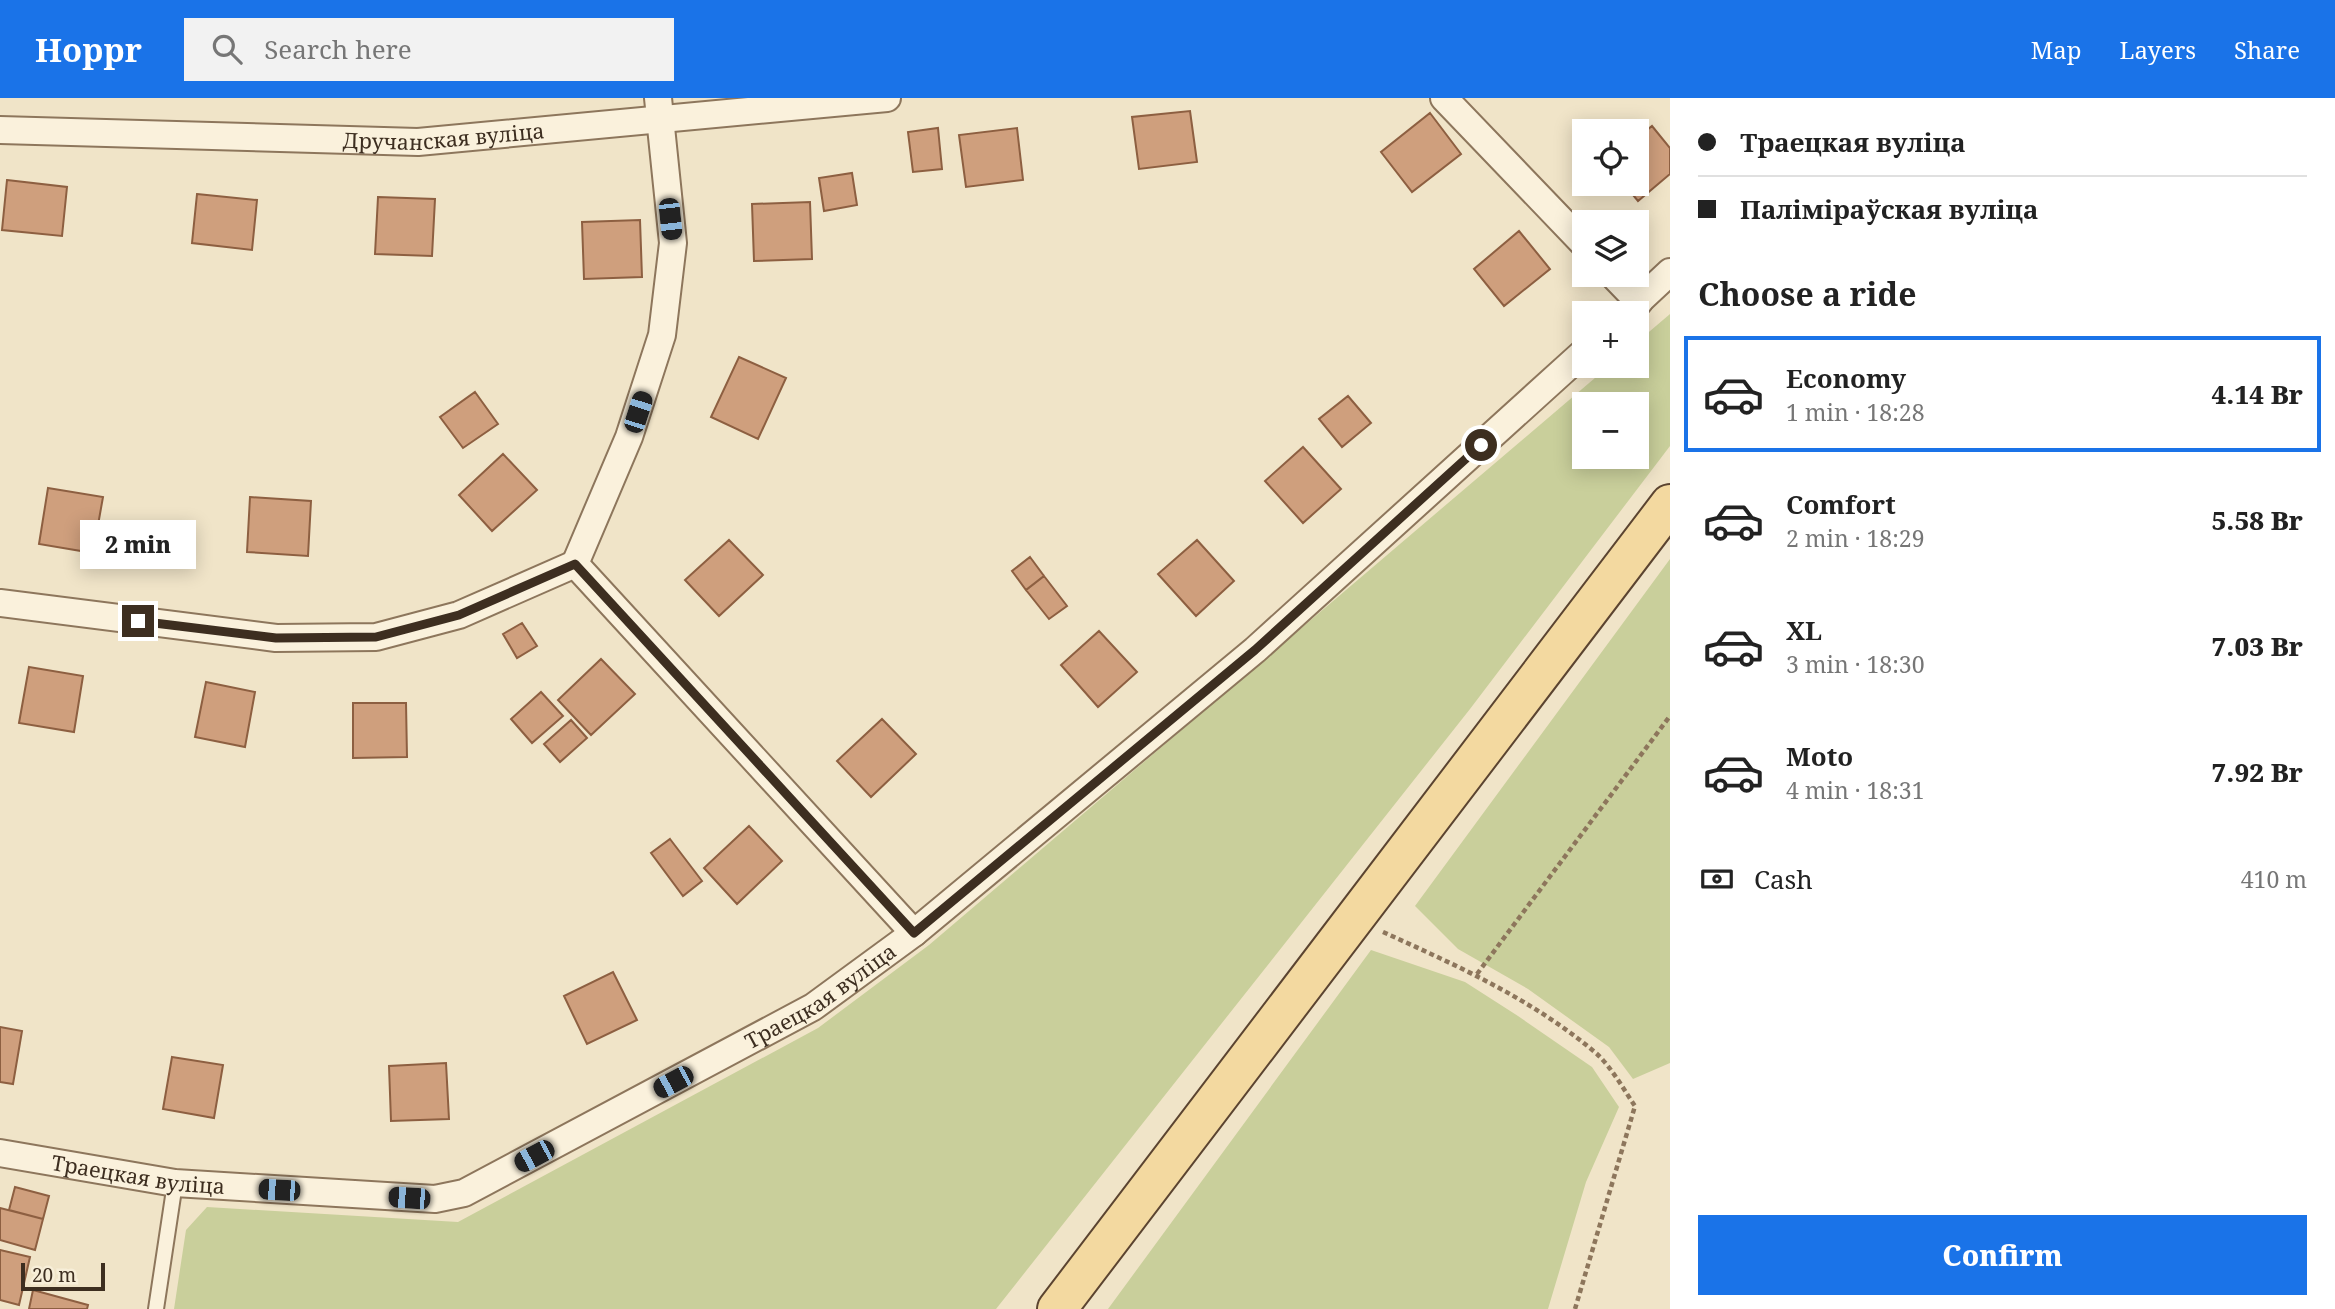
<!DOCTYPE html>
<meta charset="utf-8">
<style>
body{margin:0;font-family:"Noto Serif",serif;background:#f2f2f2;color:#222;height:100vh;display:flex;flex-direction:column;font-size:26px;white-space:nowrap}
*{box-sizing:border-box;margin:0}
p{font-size:23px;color:#767676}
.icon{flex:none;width:38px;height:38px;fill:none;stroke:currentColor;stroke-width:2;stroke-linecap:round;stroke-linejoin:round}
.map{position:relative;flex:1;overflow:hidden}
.drawer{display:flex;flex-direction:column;background:#fff;width:665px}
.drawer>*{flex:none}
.top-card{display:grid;align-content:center;height:154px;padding:0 28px;background:#fff}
.buttons{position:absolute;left:1572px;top:21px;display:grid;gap:14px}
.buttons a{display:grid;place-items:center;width:77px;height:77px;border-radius:0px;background:#fff;box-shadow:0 4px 18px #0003;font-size:35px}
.scale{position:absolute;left:21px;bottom:18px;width:84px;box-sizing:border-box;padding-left:7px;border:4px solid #3d2e20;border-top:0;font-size:19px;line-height:24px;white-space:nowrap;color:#3d2e20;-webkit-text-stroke:5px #f7eed8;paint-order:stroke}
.end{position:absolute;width:32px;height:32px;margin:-16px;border:9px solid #3d2e20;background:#fff;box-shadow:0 0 0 4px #fff}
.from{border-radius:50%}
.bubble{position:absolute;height:49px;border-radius:0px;background:#fff;box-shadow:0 4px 18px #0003;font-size:23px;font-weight:800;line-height:49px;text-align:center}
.car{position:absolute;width:21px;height:42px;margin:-21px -10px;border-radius:9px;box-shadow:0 0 5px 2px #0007;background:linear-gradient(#222 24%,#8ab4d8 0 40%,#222 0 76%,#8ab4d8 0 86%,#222 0)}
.top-card b{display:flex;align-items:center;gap:24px;height:66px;font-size:26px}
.top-card b+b{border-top:2px solid #e0e0e0}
.top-card i{width:18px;height:18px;background:#222}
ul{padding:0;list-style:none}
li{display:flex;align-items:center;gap:21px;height:116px;margin:0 14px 10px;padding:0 14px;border:4px solid transparent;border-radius:0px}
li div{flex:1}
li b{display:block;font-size:26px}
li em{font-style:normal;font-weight:800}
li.on{border-color:#1a73e8}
li>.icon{width:63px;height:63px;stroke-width:1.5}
h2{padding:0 28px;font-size:32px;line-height:84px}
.pay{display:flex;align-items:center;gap:18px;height:77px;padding:0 28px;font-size:26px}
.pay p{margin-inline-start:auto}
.primary-button{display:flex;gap:14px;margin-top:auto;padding:14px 28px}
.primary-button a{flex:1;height:80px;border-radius:0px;background:#1a73e8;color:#fff;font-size:28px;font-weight:800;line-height:80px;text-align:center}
header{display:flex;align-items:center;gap:42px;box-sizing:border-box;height:98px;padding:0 35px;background:#1a73e8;color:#fff}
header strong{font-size:33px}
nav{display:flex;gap:38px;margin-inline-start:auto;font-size:24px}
.search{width:490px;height:63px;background:#f2f2f2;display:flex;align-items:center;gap:18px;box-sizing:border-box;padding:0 24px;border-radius:0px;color:#767676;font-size:26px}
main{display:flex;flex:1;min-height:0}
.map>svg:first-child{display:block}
.green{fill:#c9cf9b;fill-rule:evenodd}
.building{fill:#cf9f7d;stroke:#8d5f41;stroke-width:2}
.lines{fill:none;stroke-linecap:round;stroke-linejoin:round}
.lane-casing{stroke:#8d765c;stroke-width:18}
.street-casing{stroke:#8d765c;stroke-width:30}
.primary-casing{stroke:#5b4430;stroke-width:42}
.path{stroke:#8d765c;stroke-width:4.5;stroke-dasharray:5 3.5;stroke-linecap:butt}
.lane{stroke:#faf1dc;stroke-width:14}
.street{stroke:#faf1dc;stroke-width:26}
.primary{stroke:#f3d9a0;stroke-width:38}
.route{stroke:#3d2e20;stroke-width:9}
.labels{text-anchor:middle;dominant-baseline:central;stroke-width:5;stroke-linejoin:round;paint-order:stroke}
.street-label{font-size:21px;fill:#3d2e20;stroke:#f7eed8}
</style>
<header>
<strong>Hoppr</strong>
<div class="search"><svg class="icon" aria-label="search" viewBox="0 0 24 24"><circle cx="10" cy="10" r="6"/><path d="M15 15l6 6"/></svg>Search here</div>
<nav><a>Map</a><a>Layers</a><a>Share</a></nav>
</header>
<main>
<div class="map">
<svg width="1670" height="1211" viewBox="0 0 1670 1211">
<rect width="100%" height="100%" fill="#f0e4c8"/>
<path class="green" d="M 1670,216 L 1670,348 L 1470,611 L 996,1211 L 174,1211 L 186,1132 L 207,1109 L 458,1124 L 818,930 L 929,847 L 1609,268 L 1636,268 L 1636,245 ZM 1584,306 L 1636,306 L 1636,359 L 1584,359 Z
M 1670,461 L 1670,965 L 1633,981 L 1609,949 L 1528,891 L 1458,851 L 1415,808 Z
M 1371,852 L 1465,884 L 1518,918 L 1592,969 L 1619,1009 L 1586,1084 L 1548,1211 L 1108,1211 Z"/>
<path class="building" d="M 1190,13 L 1197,64 L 1139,71 L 1132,19 Z
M 1430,15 L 1461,56 L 1412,94 L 1381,54 Z
M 1652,28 L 1670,50 L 1670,76 L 1638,103 L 1624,86 L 1636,86 L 1636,41 Z
M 938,30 L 942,71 L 913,74 L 908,34 Z
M 1017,30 L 1023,82 L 966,89 L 959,37 Z
M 852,75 L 857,107 L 824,113 L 819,80 Z
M 7,82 L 67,89 L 62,138 L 2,132 Z
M 197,96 L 257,102 L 252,152 L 192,145 Z
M 378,99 L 435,101 L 432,158 L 375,156 Z
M 810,104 L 812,161 L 754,163 L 752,106 Z
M 640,122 L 642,179 L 584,181 L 582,124 Z
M 1519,133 L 1550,171 L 1504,208 L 1474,171 Z
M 739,259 L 786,280 L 758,341 L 711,319 Z
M 475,294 L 498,326 L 463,350 L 440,319 Z
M 1348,298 L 1371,325 L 1342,349 L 1319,321 Z
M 1303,349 L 1341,391 L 1303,425 L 1265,383 Z
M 503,356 L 537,392 L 492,433 L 459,397 Z
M 48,390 L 103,399 L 93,455 L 39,446 Z
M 250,399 L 311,403 L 308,458 L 247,454 Z
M 729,442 L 763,477 L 719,518 L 685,482 Z
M 1197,442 L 1234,483 L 1196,518 L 1158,476 Z
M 1030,459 L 1044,478 L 1026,492 L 1012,473 Z
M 1044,478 L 1067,508 L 1049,521 L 1026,492 Z
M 522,525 L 537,548 L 517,560 L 503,536 Z
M 1099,533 L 1137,574 L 1098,609 L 1061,567 Z
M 601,561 L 635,596 L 591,637 L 558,602 Z
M 29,569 L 83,578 L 74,634 L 19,625 Z
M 206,584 L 255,594 L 245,649 L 195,639 Z
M 541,594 L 563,618 L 532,645 L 511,621 Z
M 353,605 L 406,605 L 407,659 L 353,660 Z
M 882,621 L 916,656 L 871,699 L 837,663 Z
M 571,622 L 587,640 L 560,664 L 544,646 Z
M 749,728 L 782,763 L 737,806 L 704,770 Z
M 670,741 L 702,783 L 683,798 L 651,755 Z
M 613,874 L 637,922 L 587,946 L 564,898 Z
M 0,929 L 22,933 L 13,986 L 0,984 Z
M 172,959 L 223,967 L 214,1020 L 163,1011 Z
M 446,965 L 449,1021 L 391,1023 L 389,968 Z
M 15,1089 L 49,1098 L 43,1121 L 9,1112 Z
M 0,1110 L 43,1121 L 35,1152 L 0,1142 Z
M 0,1152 L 30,1159 L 19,1207 L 0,1202 Z
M 33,1192 L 88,1207 L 87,1211 L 29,1211 Z"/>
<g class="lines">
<defs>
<path id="lane" d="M 156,1211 L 175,1085"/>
<g id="street">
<path d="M 1444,0 L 1584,146"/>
<path id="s1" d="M 0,32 L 418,44 L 887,0"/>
<path d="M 1613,177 L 1639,204"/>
<path d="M 1626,215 L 1670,174"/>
<path d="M 575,466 L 629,339 L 662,237 L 673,145 L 658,0"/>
<path d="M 0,505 L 276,540 L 376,539 L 459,517 L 575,466 L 914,835"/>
<path id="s2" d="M 0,1055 L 175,1085 L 435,1101 L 464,1095 L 813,909 L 914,835 L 1255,552 L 1584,254"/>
</g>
<path id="primary" d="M 1057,1211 L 1670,406"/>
</defs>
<use href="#lane" class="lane-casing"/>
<use href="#street" class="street-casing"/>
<use href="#primary" class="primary-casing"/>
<path class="path" d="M 1383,834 C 1458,868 1534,902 1597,956 C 1612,970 1624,992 1635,1008 L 1575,1211
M 1477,876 L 1670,618"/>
<use href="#lane" class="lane"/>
<use href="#street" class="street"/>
<use href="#primary" class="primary"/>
</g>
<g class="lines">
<path class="route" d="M 138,523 L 276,540 L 376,539 L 459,517 L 575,466 L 914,835 L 1255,552 L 1481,347"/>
</g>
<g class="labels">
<g class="street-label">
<text stroke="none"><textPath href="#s1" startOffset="444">Дручанская вуліца</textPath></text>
<text stroke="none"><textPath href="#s2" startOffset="875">Траецкая вуліца</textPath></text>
<text stroke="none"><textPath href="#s2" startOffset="140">Траецкая вуліца</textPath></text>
</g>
</g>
</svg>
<div class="buttons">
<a><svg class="icon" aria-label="locate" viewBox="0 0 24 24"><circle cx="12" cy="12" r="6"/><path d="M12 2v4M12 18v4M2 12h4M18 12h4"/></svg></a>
<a><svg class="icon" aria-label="layers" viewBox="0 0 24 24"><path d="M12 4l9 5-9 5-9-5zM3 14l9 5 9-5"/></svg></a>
<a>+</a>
<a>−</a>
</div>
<div class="scale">20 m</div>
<i class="end from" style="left:1481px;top:347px"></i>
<i class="end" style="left:138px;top:523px"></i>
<div class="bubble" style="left:80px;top:422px;width:116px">2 min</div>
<i class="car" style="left:670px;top:121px;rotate:174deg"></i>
<i class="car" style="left:638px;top:314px;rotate:18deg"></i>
<i class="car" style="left:673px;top:984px;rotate:242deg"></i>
<i class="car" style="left:534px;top:1058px;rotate:242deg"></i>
<i class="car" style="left:279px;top:1092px;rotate:273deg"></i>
<i class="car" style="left:409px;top:1100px;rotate:274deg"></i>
</div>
<section class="drawer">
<div class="top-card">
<b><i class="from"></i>Траецкая вуліца</b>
<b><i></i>Паліміраўская вуліца</b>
</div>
<h2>Choose a ride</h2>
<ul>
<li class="on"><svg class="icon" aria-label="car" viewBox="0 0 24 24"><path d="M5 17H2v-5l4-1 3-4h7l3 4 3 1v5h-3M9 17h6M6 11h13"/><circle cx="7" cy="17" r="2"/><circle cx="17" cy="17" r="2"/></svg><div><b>Economy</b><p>1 min · 18:28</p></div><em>4.14 Br</em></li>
<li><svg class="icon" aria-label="car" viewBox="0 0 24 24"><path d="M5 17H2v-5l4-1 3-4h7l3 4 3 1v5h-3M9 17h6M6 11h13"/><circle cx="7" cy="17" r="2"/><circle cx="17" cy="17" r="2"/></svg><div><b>Comfort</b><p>2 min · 18:29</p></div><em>5.58 Br</em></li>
<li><svg class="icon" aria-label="car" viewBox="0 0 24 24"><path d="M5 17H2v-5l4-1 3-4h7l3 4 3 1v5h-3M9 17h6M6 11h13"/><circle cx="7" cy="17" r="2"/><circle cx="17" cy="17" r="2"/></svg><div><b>XL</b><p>3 min · 18:30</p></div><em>7.03 Br</em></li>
<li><svg class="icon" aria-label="car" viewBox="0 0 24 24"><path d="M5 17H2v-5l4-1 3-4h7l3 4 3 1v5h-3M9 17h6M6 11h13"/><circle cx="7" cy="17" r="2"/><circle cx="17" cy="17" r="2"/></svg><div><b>Moto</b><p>4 min · 18:31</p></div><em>7.92 Br</em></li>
</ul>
<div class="pay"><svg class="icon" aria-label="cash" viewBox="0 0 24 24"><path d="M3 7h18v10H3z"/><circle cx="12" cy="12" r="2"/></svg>Cash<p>410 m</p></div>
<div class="primary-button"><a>Confirm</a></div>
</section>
</main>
